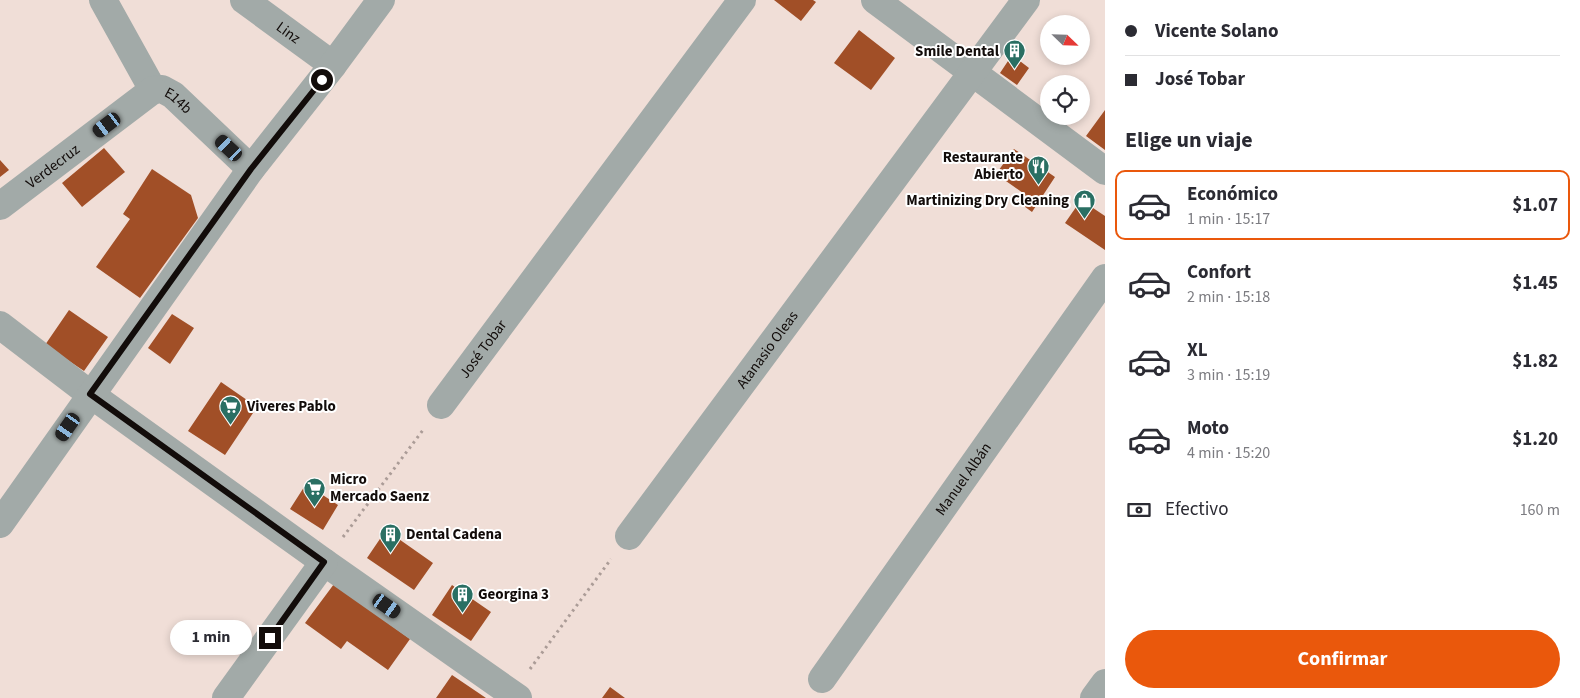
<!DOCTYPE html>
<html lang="es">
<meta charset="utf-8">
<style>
body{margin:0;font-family:"Source Sans 3",sans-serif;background:#f7f7f7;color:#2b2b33;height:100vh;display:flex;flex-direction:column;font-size:19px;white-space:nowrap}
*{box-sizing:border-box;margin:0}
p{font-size:16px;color:#7c7c81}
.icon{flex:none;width:28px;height:28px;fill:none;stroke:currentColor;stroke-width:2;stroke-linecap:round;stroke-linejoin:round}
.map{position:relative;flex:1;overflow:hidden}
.sheet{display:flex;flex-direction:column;background:#fff;width:475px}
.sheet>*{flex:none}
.top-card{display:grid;align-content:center;height:110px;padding:0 20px;background:#fff}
.needle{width:32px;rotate:113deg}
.buttons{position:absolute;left:1040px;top:15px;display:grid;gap:10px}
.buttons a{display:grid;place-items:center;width:50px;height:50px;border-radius:50%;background:#fff;box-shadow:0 2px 8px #0003;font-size:25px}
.end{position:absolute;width:22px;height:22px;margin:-11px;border:6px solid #120c0a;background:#fff;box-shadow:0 0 0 2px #fff}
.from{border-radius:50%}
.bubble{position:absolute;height:35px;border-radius:18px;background:#fff;box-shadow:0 2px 8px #0003;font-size:16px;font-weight:700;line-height:35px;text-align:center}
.car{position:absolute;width:15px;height:30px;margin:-15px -8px;border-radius:6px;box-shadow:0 0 4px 1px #0007;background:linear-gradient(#222 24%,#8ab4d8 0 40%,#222 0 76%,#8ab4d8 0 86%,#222 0)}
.top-card b{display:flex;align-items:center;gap:18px;height:48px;font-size:19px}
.top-card b+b{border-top:1px solid #e1e1e2}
.top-card i{width:12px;height:12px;background:#2b2b33}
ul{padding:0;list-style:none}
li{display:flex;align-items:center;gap:15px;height:70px;margin:0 10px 8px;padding:0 10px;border:2px solid transparent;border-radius:10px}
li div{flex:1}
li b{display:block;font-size:19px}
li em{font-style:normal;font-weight:700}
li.current{border-color:#ea580c}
li>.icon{width:45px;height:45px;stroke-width:1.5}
h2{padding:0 20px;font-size:22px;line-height:60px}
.pay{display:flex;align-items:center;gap:12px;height:55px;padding:0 20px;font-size:19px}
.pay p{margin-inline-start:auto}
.primary-button{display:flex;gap:10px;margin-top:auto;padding:10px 20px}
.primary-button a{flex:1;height:58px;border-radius:30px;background:#ea580c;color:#fff;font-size:20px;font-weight:700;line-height:58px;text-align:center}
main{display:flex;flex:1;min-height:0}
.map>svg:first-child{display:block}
.building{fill:#a14f27}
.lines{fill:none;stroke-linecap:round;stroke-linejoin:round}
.path{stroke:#ab9c97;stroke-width:3;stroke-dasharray:2.5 4;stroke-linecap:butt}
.minor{stroke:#a2aaa8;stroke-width:28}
.route{stroke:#120c0a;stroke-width:6}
.labels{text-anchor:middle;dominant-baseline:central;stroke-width:4;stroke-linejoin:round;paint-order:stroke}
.street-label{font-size:15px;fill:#120c0a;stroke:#fff}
.poi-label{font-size:15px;font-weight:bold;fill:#120c0a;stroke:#fff;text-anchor:start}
</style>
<main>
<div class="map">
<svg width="1105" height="698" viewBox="0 0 1105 698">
<rect width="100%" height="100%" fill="#f0ded7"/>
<path class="building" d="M 774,0 L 813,0 L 816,2 L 801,21 Z
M 859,30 L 895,58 L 871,90 L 834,63 Z
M 1012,55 L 1029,68 L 1017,85 L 1000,73 Z
M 1105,110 L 1105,150 L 1086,136 Z
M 104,148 L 125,172 L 82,207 L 62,183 Z
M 1014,149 L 1055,177 L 1032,212 L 1017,201 L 1023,193 L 996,174 Z
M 0,160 L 9,170 L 0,177 Z
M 152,169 L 191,195 L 198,218 L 140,298 L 96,267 L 130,219 L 123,214 Z
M 1081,200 L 1105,216 L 1105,250 L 1065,223 Z
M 69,310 L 108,337 L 84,371 L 45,345 Z
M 172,314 L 194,328 L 170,364 L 148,348 Z
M 221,382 L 257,407 L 225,455 L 188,431 Z
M 306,484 L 338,505 L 323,530 L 290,509 Z
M 386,530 L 433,563 L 414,590 L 367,558 Z
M 334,584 L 410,639 L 388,670 L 347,641 L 341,649 L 305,623 Z
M 452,585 L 491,612 L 471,641 L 432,615 Z
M 452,675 L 486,698 L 436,698 Z
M 610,687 L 625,698 L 602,698 Z"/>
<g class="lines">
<path class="path" d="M 343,537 L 423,430
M 530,669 L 611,559"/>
<g class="minor">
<path d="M 103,0 L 153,90"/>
<path id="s1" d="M 244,0 L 333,65"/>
<path d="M 875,0 L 1105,171"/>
<path id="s2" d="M 153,90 L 162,89 L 173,95 L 251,169"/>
<path id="s3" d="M 0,206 L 153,90"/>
<path d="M 0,325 L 90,394 L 324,562 L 518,698"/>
<path id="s4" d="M 441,405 L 742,0"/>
<path d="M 0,524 L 251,169 L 333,65 L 381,0"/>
<path id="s5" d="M 629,536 L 1026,0"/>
<path id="s6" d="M 822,679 L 1105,278"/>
<path d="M 226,698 L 324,562"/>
<path d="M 1094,698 L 1105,683"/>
</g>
</g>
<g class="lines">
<path class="route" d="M 270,638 L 324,562 L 90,394 L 251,169 L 322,80"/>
</g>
<defs>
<symbol id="building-pin" viewBox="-11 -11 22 30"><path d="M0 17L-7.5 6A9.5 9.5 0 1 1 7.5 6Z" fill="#2a6f63" stroke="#fff"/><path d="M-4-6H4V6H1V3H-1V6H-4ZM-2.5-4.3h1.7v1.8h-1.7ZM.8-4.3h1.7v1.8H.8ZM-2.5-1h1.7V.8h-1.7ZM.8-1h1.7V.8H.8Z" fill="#fff"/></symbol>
<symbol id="restaurant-pin" viewBox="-11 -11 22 30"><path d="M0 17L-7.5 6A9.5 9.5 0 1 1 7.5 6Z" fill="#2a6f63" stroke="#fff"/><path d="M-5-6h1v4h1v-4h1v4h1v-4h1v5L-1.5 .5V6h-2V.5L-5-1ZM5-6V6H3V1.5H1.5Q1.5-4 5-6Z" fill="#fff"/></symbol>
<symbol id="shop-pin" viewBox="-11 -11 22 30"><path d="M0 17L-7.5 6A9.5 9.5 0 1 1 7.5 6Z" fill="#2a6f63" stroke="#fff"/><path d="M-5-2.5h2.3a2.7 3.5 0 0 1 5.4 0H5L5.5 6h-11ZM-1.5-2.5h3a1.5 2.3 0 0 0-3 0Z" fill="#fff"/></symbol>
<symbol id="supermarket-pin" viewBox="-11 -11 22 30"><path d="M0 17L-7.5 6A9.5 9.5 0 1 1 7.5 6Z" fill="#2a6f63" stroke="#fff"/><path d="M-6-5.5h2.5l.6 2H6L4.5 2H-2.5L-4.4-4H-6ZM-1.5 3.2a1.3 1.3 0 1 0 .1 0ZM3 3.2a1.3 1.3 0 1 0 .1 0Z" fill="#fff"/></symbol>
</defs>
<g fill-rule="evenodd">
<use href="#building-pin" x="1002" y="38" width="25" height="34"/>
<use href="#restaurant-pin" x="1026" y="154" width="25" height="34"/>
<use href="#shop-pin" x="1072" y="188" width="25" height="34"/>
<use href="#supermarket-pin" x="218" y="394" width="25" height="34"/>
<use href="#supermarket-pin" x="302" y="476" width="25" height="34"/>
<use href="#building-pin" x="378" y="522" width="25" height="34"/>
<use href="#building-pin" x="450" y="582" width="25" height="34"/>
</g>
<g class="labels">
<g class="street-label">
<text stroke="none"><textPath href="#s1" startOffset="55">Linz</textPath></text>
<text stroke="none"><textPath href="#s2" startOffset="29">E14b</textPath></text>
<text stroke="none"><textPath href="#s3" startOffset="66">Verdecruz</textPath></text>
<text stroke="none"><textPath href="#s4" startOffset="70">José Tobar</textPath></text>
<text stroke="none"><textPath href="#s5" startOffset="232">Atanasio Oleas</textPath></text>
<text stroke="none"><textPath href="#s6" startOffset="245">Manuel Albán</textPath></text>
</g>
<g class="poi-label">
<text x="999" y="51" text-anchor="end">Smile Dental</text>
<text x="1023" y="157" text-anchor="end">Restaurante<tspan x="1023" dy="17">Abierto</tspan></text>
<text x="1069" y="200" text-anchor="end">Martinizing Dry Cleaning</text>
<text x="247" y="406">Viveres Pablo</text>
<text x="330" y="479">Micro<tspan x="330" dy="17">Mercado Saenz</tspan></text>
<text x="406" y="534">Dental Cadena</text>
<text x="478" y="594">Georgina 3</text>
</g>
</g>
</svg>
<div class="buttons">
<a><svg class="needle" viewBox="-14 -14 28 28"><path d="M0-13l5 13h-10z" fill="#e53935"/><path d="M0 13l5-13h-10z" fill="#7c7c81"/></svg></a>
<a><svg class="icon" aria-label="locate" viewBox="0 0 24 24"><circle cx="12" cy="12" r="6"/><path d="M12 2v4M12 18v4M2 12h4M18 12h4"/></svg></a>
</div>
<i class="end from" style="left:322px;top:80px"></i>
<i class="end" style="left:270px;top:638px"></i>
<div class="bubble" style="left:170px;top:620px;width:82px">1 min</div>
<i class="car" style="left:107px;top:125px;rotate:233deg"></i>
<i class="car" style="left:229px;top:148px;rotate:313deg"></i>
<i class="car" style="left:68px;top:427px;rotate:215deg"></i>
<i class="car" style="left:387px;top:606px;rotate:125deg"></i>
</div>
<section class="sheet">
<div class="top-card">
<b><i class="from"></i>Vicente Solano</b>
<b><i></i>José Tobar</b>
</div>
<h2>Elige un viaje</h2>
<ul>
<li class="current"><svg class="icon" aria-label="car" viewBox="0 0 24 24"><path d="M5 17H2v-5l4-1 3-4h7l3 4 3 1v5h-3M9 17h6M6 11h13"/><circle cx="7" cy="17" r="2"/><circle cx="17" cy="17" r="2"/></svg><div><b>Económico</b><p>1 min · 15:17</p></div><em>$1.07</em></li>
<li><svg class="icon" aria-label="car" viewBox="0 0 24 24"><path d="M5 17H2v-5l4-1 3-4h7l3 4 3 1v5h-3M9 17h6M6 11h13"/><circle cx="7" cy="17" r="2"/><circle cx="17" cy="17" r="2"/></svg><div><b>Confort</b><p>2 min · 15:18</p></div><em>$1.45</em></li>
<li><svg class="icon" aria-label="car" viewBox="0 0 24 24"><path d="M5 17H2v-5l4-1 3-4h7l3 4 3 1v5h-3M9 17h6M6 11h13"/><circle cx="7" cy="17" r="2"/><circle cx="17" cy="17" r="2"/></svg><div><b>XL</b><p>3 min · 15:19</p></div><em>$1.82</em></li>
<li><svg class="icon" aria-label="car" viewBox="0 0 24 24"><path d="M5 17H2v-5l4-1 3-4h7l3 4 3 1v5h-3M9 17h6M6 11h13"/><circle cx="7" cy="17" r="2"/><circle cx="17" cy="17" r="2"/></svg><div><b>Moto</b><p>4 min · 15:20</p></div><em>$1.20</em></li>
</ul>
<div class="pay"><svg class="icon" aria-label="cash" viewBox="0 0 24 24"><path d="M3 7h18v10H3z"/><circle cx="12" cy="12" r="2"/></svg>Efectivo<p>160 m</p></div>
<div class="primary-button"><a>Confirmar</a></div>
</section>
</main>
